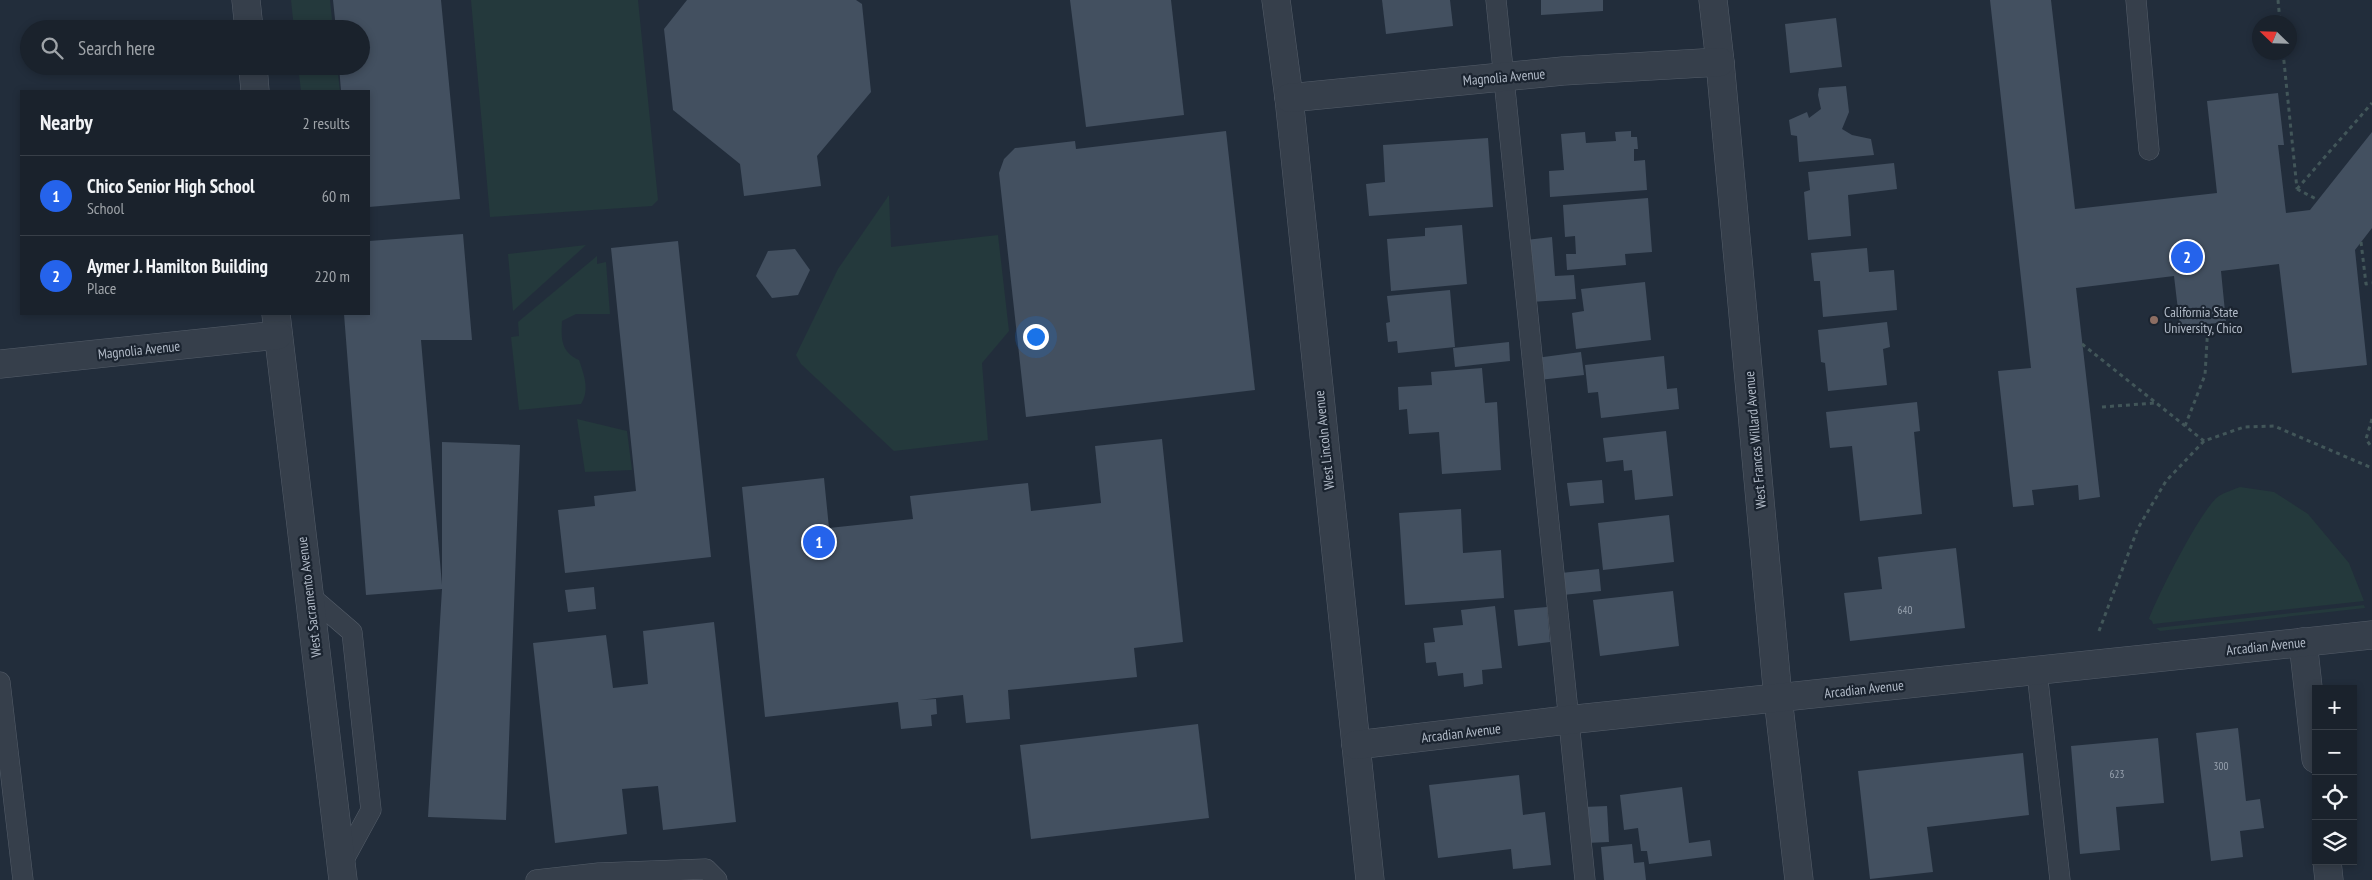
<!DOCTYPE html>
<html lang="en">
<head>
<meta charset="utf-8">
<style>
	body { margin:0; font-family:"PT Sans Narrow",sans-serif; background:#272f38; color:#f1f3f6 }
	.controls { position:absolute; right:15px; bottom:15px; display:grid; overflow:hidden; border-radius:0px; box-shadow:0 2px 8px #0003 }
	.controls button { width:45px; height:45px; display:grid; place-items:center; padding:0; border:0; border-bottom:1px solid #383f48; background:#1a222c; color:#f1f3f6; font:25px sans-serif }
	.compass { position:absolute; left:2252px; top:15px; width:45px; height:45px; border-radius:50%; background:#1a222c; box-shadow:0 2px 8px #0003; rotate:293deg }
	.you { position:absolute; left:1035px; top:336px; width:18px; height:18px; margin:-12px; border:4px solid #fff; border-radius:50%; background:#1a73e8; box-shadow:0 0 0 8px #1a73e833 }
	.badge { display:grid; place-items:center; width:32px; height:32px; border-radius:50%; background:#2563eb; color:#fff; font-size:16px; font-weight:700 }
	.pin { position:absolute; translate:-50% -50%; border:2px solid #fff; box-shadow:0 1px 5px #0006 }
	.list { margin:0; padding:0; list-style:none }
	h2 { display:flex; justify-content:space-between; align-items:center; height:65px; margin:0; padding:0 20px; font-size:21px }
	h2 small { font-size:16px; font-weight:400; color:#9fa4a9 }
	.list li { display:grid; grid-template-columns:32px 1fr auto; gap:15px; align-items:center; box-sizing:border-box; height:80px; padding:0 20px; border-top:1px solid #383f48 }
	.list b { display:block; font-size:19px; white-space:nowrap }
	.list p { margin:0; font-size:16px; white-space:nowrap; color:#9fa4a9 }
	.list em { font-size:16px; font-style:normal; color:#9fa4a9 }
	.icon { flex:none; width:28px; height:28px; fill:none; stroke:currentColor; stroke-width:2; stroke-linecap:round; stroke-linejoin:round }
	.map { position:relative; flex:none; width:2372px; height:880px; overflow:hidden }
	.search { position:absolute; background:#1a222c; box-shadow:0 2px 8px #0003; left:20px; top:20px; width:350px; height:55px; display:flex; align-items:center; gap:12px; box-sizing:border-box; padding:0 18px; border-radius:28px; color:#9fa4a9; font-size:19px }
	.panel { position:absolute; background:#1a222c; box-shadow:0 2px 8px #0003; left:20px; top:90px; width:350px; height:225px; border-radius:0px }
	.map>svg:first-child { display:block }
	.green { fill:#24393c }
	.building { fill:#435060 }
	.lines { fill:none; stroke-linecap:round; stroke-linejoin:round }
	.service-casing { stroke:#545d69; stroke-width:21 }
	.minor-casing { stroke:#545d69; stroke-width:29 }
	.path { stroke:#425659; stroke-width:3; stroke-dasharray:4 4; stroke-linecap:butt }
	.service { stroke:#363f4b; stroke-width:20 }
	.minor { stroke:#363f4b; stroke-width:28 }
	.education-dot { fill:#8d6e63; stroke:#1b2430; stroke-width:2 }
	.labels { text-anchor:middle; stroke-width:4.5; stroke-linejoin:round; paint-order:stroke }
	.number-label { font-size:11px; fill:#96a0ad }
	.street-label { font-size:14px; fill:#b1bac7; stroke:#1b2430 }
	.poi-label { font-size:14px; fill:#b1bac7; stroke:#1b2430; text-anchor:start }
</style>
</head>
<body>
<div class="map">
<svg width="2372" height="880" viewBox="0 0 2372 880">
	<rect width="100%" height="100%" fill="#222d3b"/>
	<g class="green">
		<path d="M 291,0 L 330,0 L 333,29 L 294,29 Z"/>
		<path d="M 471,0 L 638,0 L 658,200 L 652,206 L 490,217 Z"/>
		<path d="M 298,66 L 337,66 L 340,91 L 301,91 Z"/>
		<path d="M 889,195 L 891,247 L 998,235 L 1009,331 L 982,363 L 988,440 L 894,451 L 801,364 L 796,355 L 838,269 Z"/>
		<path d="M 586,245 L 513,311 L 508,254 Z"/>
		<path d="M 597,256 L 597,264 L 606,262 L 610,314 L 576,314 L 562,321 C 561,339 561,352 579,360 C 584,375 590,390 581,404 L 519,410 L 511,337 L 519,336 L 518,322 Z"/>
		<path d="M 577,419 L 627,431 L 632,470 L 585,472 Z"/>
		<path d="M 2240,487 L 2274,492 L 2308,514 L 2349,563 L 2364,601 L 2153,624 L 2152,621 L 2149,619 C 2157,597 2202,507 2219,496 C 2225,492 2233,490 2240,487 Z"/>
		<path d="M 2364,605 L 2365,608 L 2160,631 L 2156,628 Z"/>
	</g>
	<g class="building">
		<path d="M 333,0 L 441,0 L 460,199 L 369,207 L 369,91 L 341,91 L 339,66 L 361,66 L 361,29 L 336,29 Z"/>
		<path d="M 687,0 L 856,0 L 862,4 L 871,92 L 817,156 L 821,186 L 744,196 L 740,164 L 673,110 L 664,29 Z"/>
		<path d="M 1070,0 L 1171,0 L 1184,115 L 1086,127 Z"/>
		<path d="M 1382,0 L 1450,0 L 1453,26 L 1386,34 Z"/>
		<path d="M 1541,0 L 1603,0 L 1603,11 L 1541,15 Z"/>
		<path d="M 1990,0 L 2051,0 L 2075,209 L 2217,193 L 2207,101 L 2278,93 L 2284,145 L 2278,145 L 2286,213 L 2310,210 L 2372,132 L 2372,228 L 2355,250 L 2367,365 L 2292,373 L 2279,264 L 2221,271 L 2226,322 L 2180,327 L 2174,276 L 2076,288 L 2100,497 L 2079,500 L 2078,485 L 2032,490 L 2034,505 L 2013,507 L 1998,371 L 2031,368 Z"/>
		<path d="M 1836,18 L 1842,67 L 1790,73 L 1785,24 Z"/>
		<path d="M 1846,86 L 1849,112 L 1842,129 L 1852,135 L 1871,139 L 1874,155 L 1799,162 L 1797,136 L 1791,135 L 1789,120 L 1807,112 L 1809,118 L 1821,109 L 1818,95 L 1819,88 Z"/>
		<path d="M 1226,131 L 1255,390 L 1026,417 L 999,173 L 1004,159 L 1015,148 L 1075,141 L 1076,149 Z"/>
		<path d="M 1631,131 L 1631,137 L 1637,137 L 1638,149 L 1634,149 L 1634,161 L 1645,160 L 1647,190 L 1550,197 L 1549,171 L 1564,170 L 1561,134 L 1585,132 L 1586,143 L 1616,141 L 1615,132 Z"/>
		<path d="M 1488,138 L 1493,207 L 1369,216 L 1366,184 L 1385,182 L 1383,145 Z"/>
		<path d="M 1894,163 L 1897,189 L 1848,195 L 1851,236 L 1808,240 L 1804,192 L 1810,190 L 1808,172 Z"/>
		<path d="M 1648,198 L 1652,252 L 1625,254 L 1626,265 L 1567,270 L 1566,254 L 1576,254 L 1575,236 L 1565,237 L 1563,205 Z"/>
		<path d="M 1462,225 L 1467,284 L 1391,291 L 1387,239 L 1425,236 L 1425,228 Z"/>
		<path d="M 463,234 L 472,340 L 421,340 L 442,585 L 442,442 L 520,445 L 506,820 L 428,817 L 442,589 L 366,595 L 344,314 L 369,314 L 369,241 Z"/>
		<path d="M 1552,237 L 1555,276 L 1574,275 L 1576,299 L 1531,302 L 1526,240 Z"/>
		<path d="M 678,241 L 711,557 L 565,573 L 558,510 L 595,506 L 594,496 L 636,491 L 611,248 Z"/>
		<path d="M 1867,248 L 1869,272 L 1894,270 L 1897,310 L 1823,317 L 1820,281 L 1814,281 L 1811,253 Z"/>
		<path d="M 795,249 L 810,270 L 798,295 L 772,298 L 756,276 L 768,251 Z"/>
		<path d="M 1645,282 L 1651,340 L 1576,349 L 1572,313 L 1584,311 L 1581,289 Z"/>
		<path d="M 1450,290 L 1455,347 L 1398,353 L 1397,341 L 1388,342 L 1386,323 L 1390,322 L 1387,296 Z"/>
		<path d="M 1887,322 L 1890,347 L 1883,349 L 1887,385 L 1828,391 L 1825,363 L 1821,362 L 1818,330 Z"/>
		<path d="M 1509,342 L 1510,361 L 1455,367 L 1453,348 Z"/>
		<path d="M 1581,352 L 1584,375 L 1539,380 L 1536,358 Z"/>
		<path d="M 1664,356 L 1667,389 L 1677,388 L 1679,409 L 1601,418 L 1598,392 L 1588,393 L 1585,365 Z"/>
		<path d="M 1482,368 L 1485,403 L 1497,402 L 1501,470 L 1442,474 L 1439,432 L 1409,434 L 1407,409 L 1399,410 L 1398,387 L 1432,385 L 1431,372 Z"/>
		<path d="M 1917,402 L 1920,431 L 1914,432 L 1922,514 L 1860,521 L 1852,446 L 1830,448 L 1826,412 Z"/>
		<path d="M 1666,431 L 1673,496 L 1635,500 L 1632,470 L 1624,471 L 1623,460 L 1606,462 L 1603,438 Z"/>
		<path d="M 1162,439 L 1183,642 L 1134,648 L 1137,677 L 1008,690 L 1010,719 L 966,723 L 963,695 L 918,700 L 936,699 L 937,714 L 931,715 L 932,726 L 901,729 L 898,702 L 765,717 L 742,487 L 824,478 L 829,528 L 913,519 L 910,496 L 1028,483 L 1031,511 L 1101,503 L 1095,446 Z"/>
		<path d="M 1602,480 L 1604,503 L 1570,506 L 1567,483 Z"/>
		<path d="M 1461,509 L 1463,553 L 1501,550 L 1504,598 L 1405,605 L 1399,513 Z"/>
		<path d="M 1669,515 L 1674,562 L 1603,570 L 1598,523 Z"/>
		<path d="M 1956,548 L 1965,628 L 1850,641 L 1844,593 L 1882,589 L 1878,557 Z"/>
		<path d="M 1599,569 L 1601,591 L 1563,595 L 1561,573 Z"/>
		<path d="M 594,587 L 596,609 L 568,612 L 565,590 Z"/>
		<path d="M 1673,591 L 1679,646 L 1600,656 L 1593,600 Z"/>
		<path d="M 1495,606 L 1502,668 L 1482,670 L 1483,684 L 1464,687 L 1463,673 L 1438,676 L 1436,662 L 1426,663 L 1424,643 L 1435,642 L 1433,628 L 1463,625 L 1461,610 Z"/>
		<path d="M 1547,607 L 1550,642 L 1518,646 L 1514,610 Z"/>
		<path d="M 714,622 L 736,822 L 663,830 L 658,786 L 622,789 L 627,834 L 555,843 L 533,643 L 606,635 L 613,688 L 648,684 L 643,631 Z"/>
		<path d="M 1198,724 L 1209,818 L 1031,839 L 1020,745 Z"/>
		<path d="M 2238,728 L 2246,801 L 2260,799 L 2264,828 L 2240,831 L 2243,857 L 2211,861 L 2196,733 Z"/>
		<path d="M 2158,738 L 2164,803 L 2116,807 L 2120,850 L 2080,854 L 2071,746 Z"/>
		<path d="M 2023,753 L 2029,815 L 1927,827 L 1933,872 L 1870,879 L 1858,771 Z"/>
		<path d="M 1519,775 L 1523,815 L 1545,812 L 1551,865 L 1513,869 L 1511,849 L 1438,858 L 1429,785 Z"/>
		<path d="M 1682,787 L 1689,843 L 1710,840 L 1712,856 L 1649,864 L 1647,851 L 1641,851 L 1638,828 L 1624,830 L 1620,795 Z"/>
		<path d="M 1607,806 L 1609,842 L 1586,843 L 1584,807 Z"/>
		<path d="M 1632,844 L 1634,863 L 1644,862 L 1646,880 L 1604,880 L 1601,847 Z"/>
	</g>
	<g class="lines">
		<g class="service-casing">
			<g id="service">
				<path d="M 1496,0 L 1585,880"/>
				<path d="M 2136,0 L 2149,150"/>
				<path d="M 309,595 L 352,632 L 371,810 L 341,865"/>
				<path d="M 2037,672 L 2060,880"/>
				<path d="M 0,682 L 23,880"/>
				<path d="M 536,880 L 599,873 L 706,869 L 717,880"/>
			</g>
		</g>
		<g class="minor-casing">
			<g id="minor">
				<path d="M 246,0 L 249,29"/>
				<path d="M 1276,0 L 1289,98 L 1370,880"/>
				<path d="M 1713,0 L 1720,62 L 1778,698 L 1799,880"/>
				<path d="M 253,66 L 255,91"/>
				<path d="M 1289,98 L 1563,71 L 1720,62"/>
				<path d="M 276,314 L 343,880"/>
				<path d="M 0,364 L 278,335"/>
				<path d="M 2303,642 L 2316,759"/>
				<path d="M 1356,745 L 1567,720 L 2372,635"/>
				<path d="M 2327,861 L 2329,880"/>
			</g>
		</g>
		<g class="path">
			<path d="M 2278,0 L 2280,22"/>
			<path d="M 2283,52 L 2297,189"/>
			<path d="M 2297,189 L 2372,103"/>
			<path d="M 2297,189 L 2318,200"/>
			<path d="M 2361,242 L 2366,284 L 2372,283"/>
			<path d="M 2082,344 L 2204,441"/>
			<path d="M 2102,407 L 2155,403"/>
			<path d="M 2372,419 L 2366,439 L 2372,448"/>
			<path d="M 2185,426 L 2205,375 L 2208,324"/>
			<path d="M 2099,631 L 2138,528 L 2166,481 L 2204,441 L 2244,427 L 2274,426 L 2372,468"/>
		</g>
		<use href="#service" class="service"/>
		<use href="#minor" class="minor"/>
	</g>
	<circle class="education-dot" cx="2154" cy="320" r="5"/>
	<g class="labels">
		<g class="number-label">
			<text x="1905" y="614">640</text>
			<text x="2221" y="770">300</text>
			<text x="2117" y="778">623</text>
		</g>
		<g class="street-label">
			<text transform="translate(1504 77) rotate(-5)" y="5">Magnolia Avenue</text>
			<text transform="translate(139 350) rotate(-6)" y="5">Magnolia Avenue</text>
			<text transform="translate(1324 440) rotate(-96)" y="5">West Lincoln Avenue</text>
			<text transform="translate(1755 440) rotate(-95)" y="5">West Frances Willard Avenue</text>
			<text transform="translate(309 597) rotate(-97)" y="5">West Sacramento Avenue</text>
			<text transform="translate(2266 646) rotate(-6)" y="5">Arcadian Avenue</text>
			<text transform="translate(1864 689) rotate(-6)" y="5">Arcadian Avenue</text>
			<text transform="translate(1461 733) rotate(-7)" y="5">Arcadian Avenue</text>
		</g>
		<g class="poi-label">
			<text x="2164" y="317">California State<tspan x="2164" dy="16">University, Chico</tspan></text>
		</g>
	</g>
</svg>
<div class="controls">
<button>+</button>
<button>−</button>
<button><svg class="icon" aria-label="locate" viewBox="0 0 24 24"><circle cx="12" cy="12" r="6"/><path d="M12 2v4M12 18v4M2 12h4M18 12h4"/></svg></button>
<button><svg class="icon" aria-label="layers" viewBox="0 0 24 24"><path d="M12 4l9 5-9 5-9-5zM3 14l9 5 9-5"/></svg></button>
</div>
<svg class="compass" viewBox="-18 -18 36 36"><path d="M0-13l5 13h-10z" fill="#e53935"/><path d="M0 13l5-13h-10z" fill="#9fa4a9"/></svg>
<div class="you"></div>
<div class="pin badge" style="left:819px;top:542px">1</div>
<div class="pin badge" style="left:2187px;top:257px">2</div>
<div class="search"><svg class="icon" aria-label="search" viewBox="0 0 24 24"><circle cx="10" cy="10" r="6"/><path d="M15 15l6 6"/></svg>Search here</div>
<section class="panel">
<h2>Nearby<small>2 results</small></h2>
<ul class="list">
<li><span class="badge">1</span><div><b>Chico Senior High School</b><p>School</p></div><em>60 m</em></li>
<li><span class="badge">2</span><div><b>Aymer J. Hamilton Building</b><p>Place</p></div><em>220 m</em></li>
</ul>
</section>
</div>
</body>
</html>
